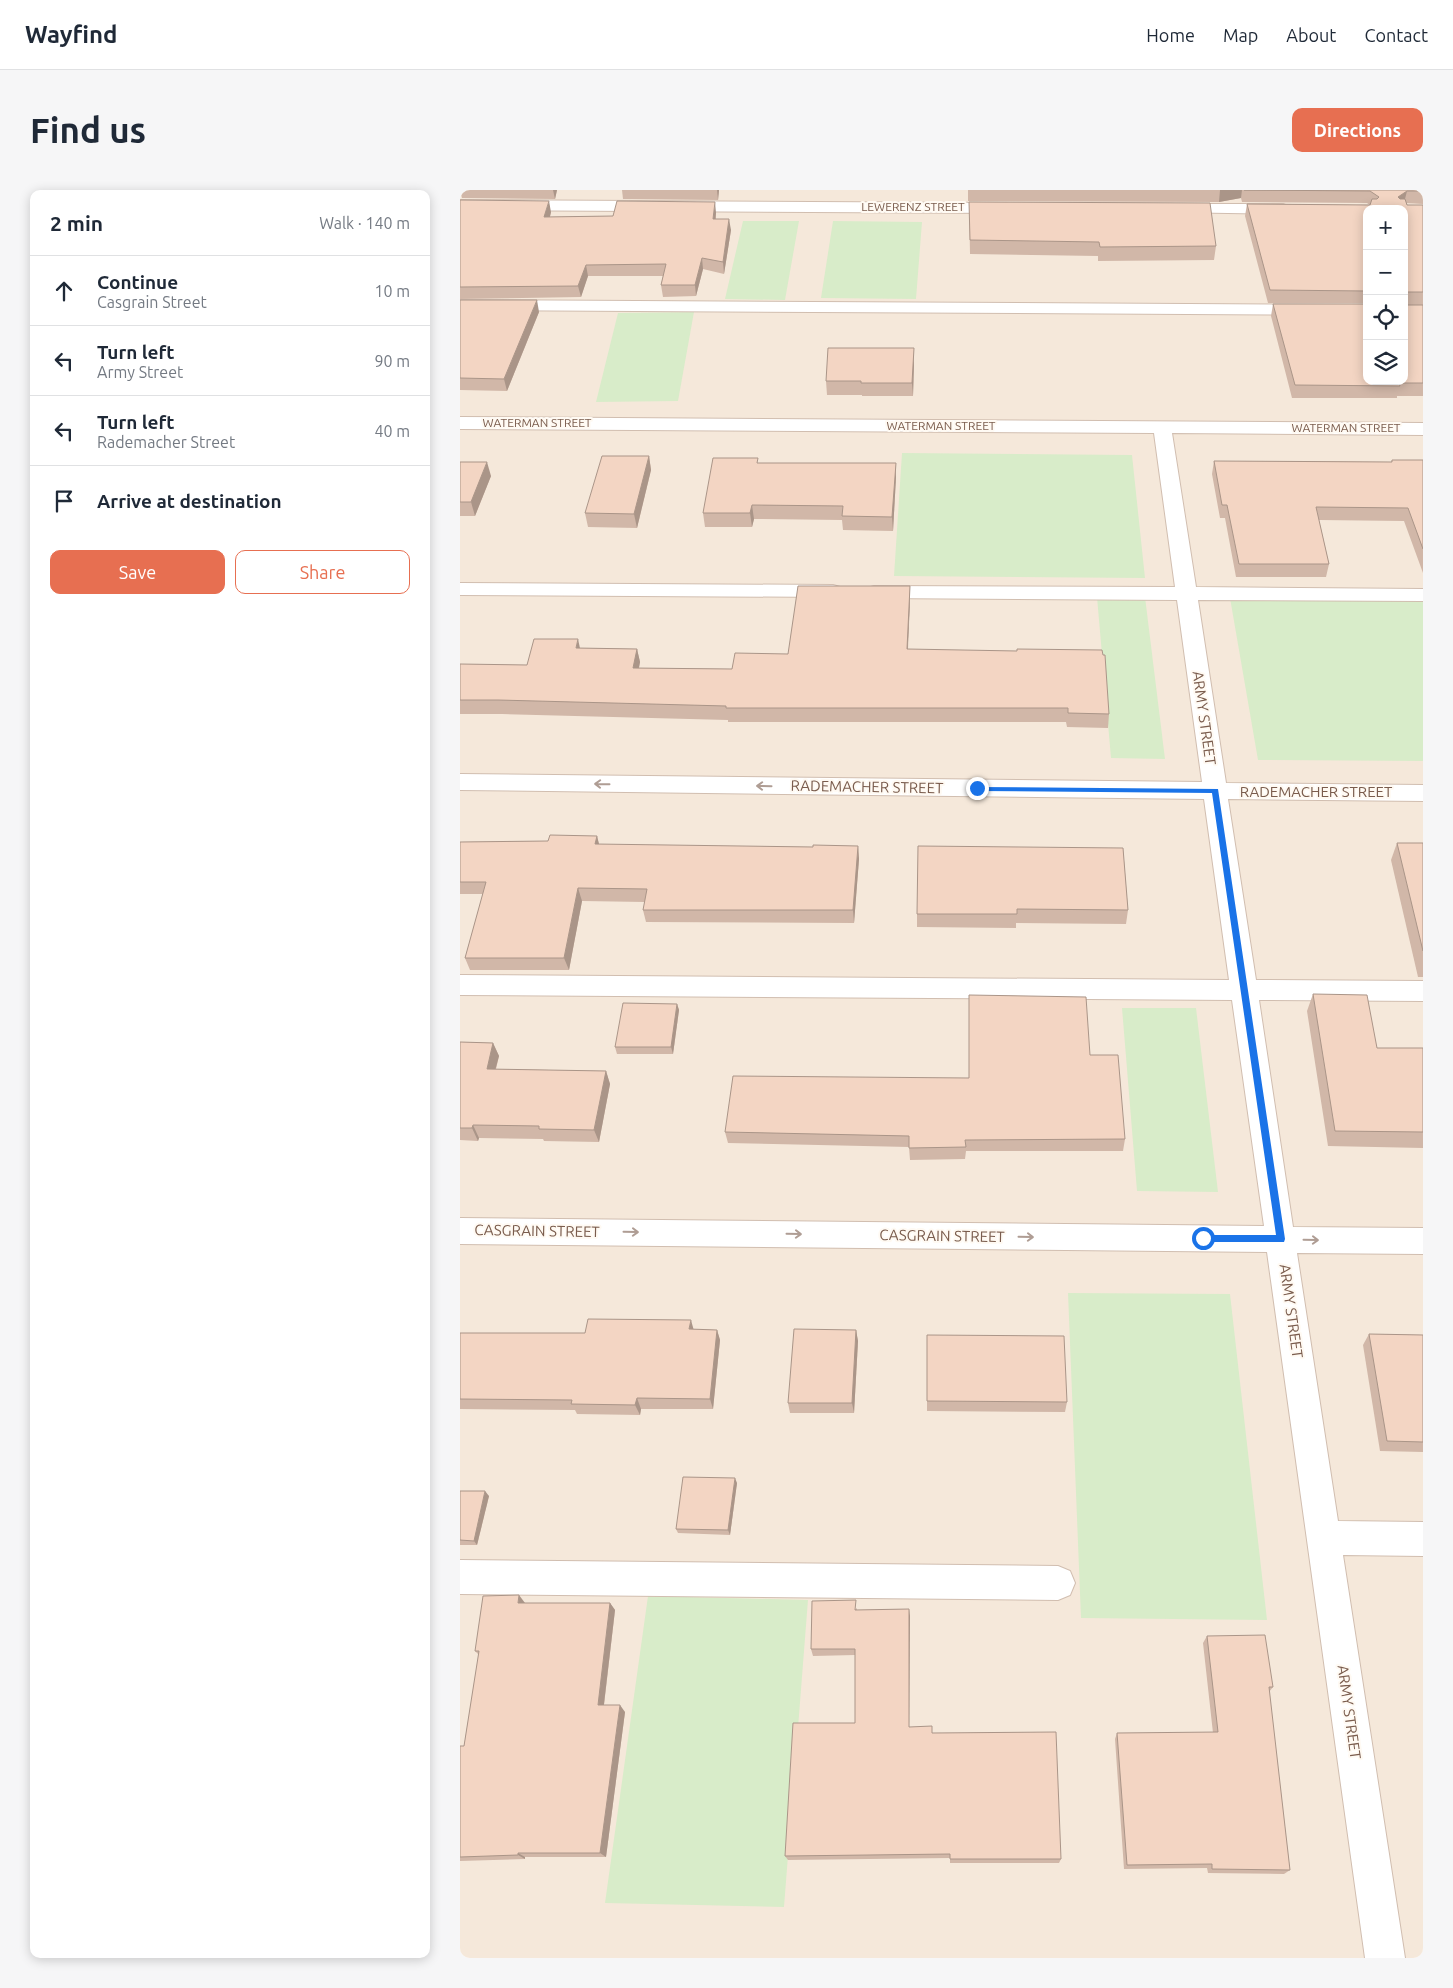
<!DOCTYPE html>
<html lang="en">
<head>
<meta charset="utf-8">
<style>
	body { margin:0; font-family:Ubuntu,sans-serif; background:#f6f6f7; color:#1f2937 }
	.controls { position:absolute; right:15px; top:15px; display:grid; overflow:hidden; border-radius:10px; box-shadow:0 2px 12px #0003 }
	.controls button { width:45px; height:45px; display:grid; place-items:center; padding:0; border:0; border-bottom:1px solid #e0e1e3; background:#fff; color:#1f2937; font:25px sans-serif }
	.stop { position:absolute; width:15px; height:15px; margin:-11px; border:4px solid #1a73e8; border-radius:50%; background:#fff }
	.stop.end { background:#1a73e8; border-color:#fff; box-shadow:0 1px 5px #0008 }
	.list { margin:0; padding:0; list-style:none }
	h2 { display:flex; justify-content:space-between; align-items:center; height:65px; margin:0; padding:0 20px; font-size:21px }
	h2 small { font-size:16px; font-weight:400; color:#747a83 }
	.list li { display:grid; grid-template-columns:32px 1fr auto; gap:15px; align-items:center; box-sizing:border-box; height:70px; padding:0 20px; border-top:1px solid #e0e1e3 }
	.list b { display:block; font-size:19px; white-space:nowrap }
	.list p { margin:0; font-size:16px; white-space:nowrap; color:#747a83 }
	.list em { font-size:16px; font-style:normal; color:#747a83 }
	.actions { display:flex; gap:10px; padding:15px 20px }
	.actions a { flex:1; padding:11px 0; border:1px solid #e76f51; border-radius:10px; text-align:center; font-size:18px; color:#e76f51 }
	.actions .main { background:#e76f51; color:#fff }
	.icon { flex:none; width:28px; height:28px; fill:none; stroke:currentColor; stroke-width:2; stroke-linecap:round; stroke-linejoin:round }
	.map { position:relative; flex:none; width:963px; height:1768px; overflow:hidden; border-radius:10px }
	header { display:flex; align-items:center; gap:30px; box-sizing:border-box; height:70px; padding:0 25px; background:#fff; border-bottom:1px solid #e0e1e3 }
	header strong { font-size:24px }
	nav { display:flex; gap:28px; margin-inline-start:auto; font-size:18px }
	.intro { display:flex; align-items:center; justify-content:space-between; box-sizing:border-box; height:120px; padding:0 30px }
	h1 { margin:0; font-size:35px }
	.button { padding:12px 22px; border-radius:10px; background:#e76f51; color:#fff; font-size:18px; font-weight:700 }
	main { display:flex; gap:30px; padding:0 30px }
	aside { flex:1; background:#fff; border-radius:10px; box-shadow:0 2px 12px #0003 }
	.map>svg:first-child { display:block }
	.residential { fill:#f5e8da; fill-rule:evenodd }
	.green { fill:#d8ecc9 }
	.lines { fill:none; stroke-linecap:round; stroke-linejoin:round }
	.minor-casing { stroke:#d1beb0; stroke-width:2 }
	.minor { fill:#fff; fill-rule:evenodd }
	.wall { fill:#d1b7a8 }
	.shaded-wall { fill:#aa9588 }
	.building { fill:#f3d5c3; stroke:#aa9588 }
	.oneway { stroke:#af9d94 }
	.route { fill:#1a73e8 }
	.labels { text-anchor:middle; stroke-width:4; stroke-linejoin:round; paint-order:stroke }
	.far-street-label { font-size:12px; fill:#7a5c4d; stroke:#fffaf3 }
	.street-label { font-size:15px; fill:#7a5c4d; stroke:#fffaf3 }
</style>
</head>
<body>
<header>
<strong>Wayfind</strong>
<nav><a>Home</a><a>Map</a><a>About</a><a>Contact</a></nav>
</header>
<div class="intro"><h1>Find us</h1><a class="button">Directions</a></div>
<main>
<aside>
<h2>2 min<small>Walk · 140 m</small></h2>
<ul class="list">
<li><svg class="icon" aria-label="ahead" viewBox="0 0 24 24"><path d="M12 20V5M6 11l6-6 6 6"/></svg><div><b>Continue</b><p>Casgrain Street</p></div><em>10 m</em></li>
<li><svg class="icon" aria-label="left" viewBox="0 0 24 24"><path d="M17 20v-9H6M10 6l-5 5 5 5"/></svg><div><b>Turn left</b><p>Army Street</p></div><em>90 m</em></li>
<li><svg class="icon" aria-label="left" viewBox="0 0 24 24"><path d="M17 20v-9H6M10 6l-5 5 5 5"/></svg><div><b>Turn left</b><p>Rademacher Street</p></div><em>40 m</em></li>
<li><svg class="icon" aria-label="arrive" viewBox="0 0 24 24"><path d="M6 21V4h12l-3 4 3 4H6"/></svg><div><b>Arrive at destination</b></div></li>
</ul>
<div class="actions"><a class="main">Save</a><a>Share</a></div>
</aside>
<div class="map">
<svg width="963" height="1768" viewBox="0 0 963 1768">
	<rect width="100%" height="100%" fill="#fdf6ec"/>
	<path class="residential" d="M 0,0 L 963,0 L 963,1768 L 0,1768 ZM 907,19 L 944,19 L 944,191 L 907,191 Z"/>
	<g class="green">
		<path d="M 283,31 L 339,31 L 325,110 L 265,109 Z"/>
		<path d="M 373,31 L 462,32 L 456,109 L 361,108 Z"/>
		<path d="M 234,122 L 218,211 L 136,212 L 158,123 Z"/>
		<path d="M 442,263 L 672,265 L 685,388 L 434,386 Z"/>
		<path d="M 637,407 L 685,407 L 705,569 L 651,568 Z"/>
		<path d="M 770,408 L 963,410 L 963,571 L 798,570 Z"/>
		<path d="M 662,818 L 736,818 L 758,1002 L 677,1001 Z"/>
		<path d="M 608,1103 L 770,1104 L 807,1430 L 621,1428 Z"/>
		<path d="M 188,1406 L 348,1410 L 324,1717 L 145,1713 Z"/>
	</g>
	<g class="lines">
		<g class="minor-casing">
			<g id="minor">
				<path d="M 0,10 L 546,13 L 551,15 L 554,18 L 551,21 L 546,23 L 0,20 Z"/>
				<path d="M 714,14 L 823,14 L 828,16 L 831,19 L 828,22 L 823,24 L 709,22 L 706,19 L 709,16 Z"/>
				<path d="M 0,110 L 907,115 L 907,125 L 0,120 Z"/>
				<path d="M 0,227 L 963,233 L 963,245 L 712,243 L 736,397 L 963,399 L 963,411 L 738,410 L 766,593 L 963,595 L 963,611 L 768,609 L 796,790 L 963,791 L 963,811 L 799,810 L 833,1037 L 963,1038 L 963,1064 L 837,1063 L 878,1331 L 963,1332 L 963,1366 L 883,1365 L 945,1768 L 905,1768 L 807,1062 L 0,1054 L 0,1028 L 804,1036 L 772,810 L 0,805 L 0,785 L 769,790 L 744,609 L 0,600 L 0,584 L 742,592 L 717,410 L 414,408 L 407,406 L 404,402 L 407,398 L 414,396 L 715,397 L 694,243 L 0,239 Z"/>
				<path d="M 0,393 L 373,395 L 380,397 L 383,401 L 380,405 L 373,407 L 0,405 Z"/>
				<path d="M 0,1370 L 598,1376 L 610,1381 L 615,1393 L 610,1405 L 598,1410 L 0,1404 Z"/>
			</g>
		</g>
		<use href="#minor" class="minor"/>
	</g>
	<g class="wall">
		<path d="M 0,0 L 97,0 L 95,9 L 2,8 Z"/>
		<path d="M 162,0 L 259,0 L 258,10 L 163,9 Z"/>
		<path d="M 508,0 L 963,0 L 963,14 L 946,13 L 947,15 L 963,15 L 963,206 L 937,206 L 937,208 L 832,208 L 811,126 L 813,114 L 944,191 L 907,19 L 907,113 L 808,113 L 785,26 L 787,14 L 910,15 L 907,13 L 782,12 L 781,8 L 759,12 L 508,11 Z"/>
		<path d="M 0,10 L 91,22 L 90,27 L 153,26 L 256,23 L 256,29 L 271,40 L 264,84 L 243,79 L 236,106 L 203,107 L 201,95 L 203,86 L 128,86 L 121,107 L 0,109 Z"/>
		<path d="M 509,12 L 756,56 L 754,70 L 638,71 L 638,66 L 510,64 Z"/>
		<path d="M 0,110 L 79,122 L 47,201 L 0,200 Z"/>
		<path d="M 454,172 L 453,206 L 402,206 L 402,205 L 367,205 L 366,191 Z"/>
		<path d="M 189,266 L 191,280 L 177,338 L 128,337 L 125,323 Z"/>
		<path d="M 932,270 L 963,270 L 963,383 L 944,331 L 859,330 L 869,374 L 866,387 L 776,387 L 765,328 L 760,328 L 752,284 L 754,271 L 931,272 Z"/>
		<path d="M 0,272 L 31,286 L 15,326 L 0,326 Z"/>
		<path d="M 298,273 L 436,273 L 436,287 L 433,341 L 383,340 L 382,330 L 294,329 L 292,337 L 245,337 L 243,323 Z"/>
		<path d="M 450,396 L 450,410 L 448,459 L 649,524 L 648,538 L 607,537 L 606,532 L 268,532 L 268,530 L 42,524 L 0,524 L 0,474 L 67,475 L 120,458 L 177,459 L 180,472 L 179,478 L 272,479 L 328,464 Z"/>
		<path d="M 137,646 L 139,655 L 353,657 L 398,656 L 399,669 L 394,733 L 186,732 L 183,720 L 185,712 L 122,711 L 109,780 L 10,780 L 5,768 L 23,704 L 0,704 L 0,652 L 88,651 Z"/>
		<path d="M 937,653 L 963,653 L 963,787 L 958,787 L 931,670 Z"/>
		<path d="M 663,658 L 668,720 L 666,734 L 556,733 L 556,738 L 457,737 L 457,724 Z"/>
		<path d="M 853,804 L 917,858 L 963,858 L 963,958 L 868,956 L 847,821 Z"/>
		<path d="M 217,814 L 219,820 L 213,864 L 157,864 L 155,857 Z"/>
		<path d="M 0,852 L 33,853 L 39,866 L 36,879 L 146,881 L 150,894 L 139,952 L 84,951 L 83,949 L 19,948 L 18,951 L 0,950 Z"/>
		<path d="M 630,865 L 665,949 L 663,961 L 506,961 L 505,969 L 450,970 L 449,957 L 268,953 L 265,942 L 509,888 Z"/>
		<path d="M 234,1139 L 257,1140 L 260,1150 L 253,1219 L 181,1219 L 180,1225 L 117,1224 L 115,1220 L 0,1219 L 0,1143 L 125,1143 Z"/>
		<path d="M 396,1140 L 398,1151 L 394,1223 L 330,1223 L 328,1213 Z"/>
		<path d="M 909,1144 L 963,1145 L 963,1262 L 920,1261 L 903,1155 Z"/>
		<path d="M 467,1145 L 607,1212 L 605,1222 L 467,1221 Z"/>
		<path d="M 277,1293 L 270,1345 L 218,1343 L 216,1339 Z"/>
		<path d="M 0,1301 L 29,1306 L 17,1355 L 0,1355 Z"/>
		<path d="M 65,1413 L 150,1413 L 155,1420 L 144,1515 L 165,1522 L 146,1667 L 65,1667 L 65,1669 L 0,1671 L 0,1556 L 4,1556 L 19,1465 L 15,1461 Z"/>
		<path d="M 397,1418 L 397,1420 L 449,1419 L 449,1537 L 472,1543 L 601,1669 L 599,1673 L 490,1673 L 490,1668 L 328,1670 L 325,1666 L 395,1533 L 395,1465 L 353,1466 L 351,1459 Z"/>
		<path d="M 747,1446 L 813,1497 L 809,1502 L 830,1680 L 824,1684 L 748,1683 L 747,1678 L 664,1679 L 655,1549 L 657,1543 L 753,1543 L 743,1453 Z"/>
	</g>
	<g class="shaded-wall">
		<path d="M 93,0 L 97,0 L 95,9 Z"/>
		<path d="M 257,0 L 259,0 L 258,10 Z"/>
		<path d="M 760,0 L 782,0 L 781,8 L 759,12 Z"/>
		<path d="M 947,1 L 944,13 L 938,7 Z"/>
		<path d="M 89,11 L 91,22 L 87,38 L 84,27 Z"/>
		<path d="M 255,12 L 256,23 L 254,40 L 253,29 Z"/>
		<path d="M 269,29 L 271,40 L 264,84 L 263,72 Z"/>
		<path d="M 242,68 L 243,79 L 236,106 L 235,95 Z"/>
		<path d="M 126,75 L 128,86 L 121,107 L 118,96 Z"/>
		<path d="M 77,110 L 79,122 L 47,201 L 44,189 Z"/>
		<path d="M 454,158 L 454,172 L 453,206 L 452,193 Z"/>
		<path d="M 189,266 L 191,280 L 177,338 L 174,324 Z"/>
		<path d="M 27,272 L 31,286 L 15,326 L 11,312 Z"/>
		<path d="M 436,273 L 436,287 L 433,341 L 432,327 Z"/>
		<path d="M 292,315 L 294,329 L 292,337 L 290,323 Z"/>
		<path d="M 450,396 L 450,410 L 447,473 L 447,459 Z"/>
		<path d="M 118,449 L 121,463 L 116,458 Z"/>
		<path d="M 177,459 L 180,472 L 176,491 L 173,478 Z"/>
		<path d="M 137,646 L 140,658 L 135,654 Z"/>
		<path d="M 398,656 L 399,669 L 394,733 L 393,720 Z"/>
		<path d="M 118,698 L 122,711 L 109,780 L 104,768 Z"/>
		<path d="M 217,814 L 219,820 L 213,864 L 211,857 Z"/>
		<path d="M 33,853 L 39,866 L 32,892 L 27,879 Z"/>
		<path d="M 146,881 L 150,894 L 139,952 L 134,940 Z"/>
		<path d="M 13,935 L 19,948 L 18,951 L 12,938 Z"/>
		<path d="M 231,1130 L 234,1141 L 229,1139 Z"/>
		<path d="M 257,1140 L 260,1150 L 253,1219 L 250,1209 Z"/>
		<path d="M 396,1140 L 398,1151 L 394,1223 L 392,1213 Z"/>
		<path d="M 177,1208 L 181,1219 L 180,1225 L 175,1215 Z"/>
		<path d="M 275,1288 L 277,1293 L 270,1345 L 268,1340 Z"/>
		<path d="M 25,1301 L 29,1306 L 17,1355 L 14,1351 Z"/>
		<path d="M 59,1405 L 65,1413 L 64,1421 L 58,1413 Z"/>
		<path d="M 150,1413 L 155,1420 L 143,1522 L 138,1515 Z"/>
		<path d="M 449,1419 L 450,1426 L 449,1543 Z"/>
		<path d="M 160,1515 L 165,1522 L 146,1667 L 140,1663 Z"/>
		<path d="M 58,1663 L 65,1667 L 65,1669 L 58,1665 Z"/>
	</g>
	<g class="building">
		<path d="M 784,0 L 963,0 L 963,1 L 947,1 L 938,7 L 940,9 L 945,9 L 947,15 L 963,15 L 963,102 L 946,102 L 946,115 L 963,115 L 963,193 L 939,193 L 940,196 L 835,195 L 813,114 L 907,114 L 907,191 L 944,191 L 944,19 L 907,19 L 907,101 L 810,100 L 787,14 L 910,15 L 912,9 L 917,9 L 919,7 L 910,1 Z"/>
		<path d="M 0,10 L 89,11 L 84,27 L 153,26 L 157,11 L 255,12 L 253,29 L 269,29 L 263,72 L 242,68 L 235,95 L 201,95 L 206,74 L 126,75 L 118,96 L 0,97 Z"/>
		<path d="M 509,12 L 750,13 L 756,56 L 640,57 L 639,52 L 510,50 Z"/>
		<path d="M 0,110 L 77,110 L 44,189 L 0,188 Z"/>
		<path d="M 368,158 L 454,158 L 452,193 L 401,193 L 401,191 L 366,191 Z"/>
		<path d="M 142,266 L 189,266 L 174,324 L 125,323 Z"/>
		<path d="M 253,268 L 298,268 L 297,273 L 436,273 L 432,327 L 382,326 L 383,316 L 292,315 L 290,323 L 243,323 Z"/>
		<path d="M 932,270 L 963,270 L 963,359 L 948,318 L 856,317 L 869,374 L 779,374 L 767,315 L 762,315 L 754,271 L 932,272 Z"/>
		<path d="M 0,272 L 27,272 L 11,312 L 0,312 Z"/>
		<path d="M 338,396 L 450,396 L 447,459 L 557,461 L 557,459 L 642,460 L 643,465 L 645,465 L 649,524 L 608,523 L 608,518 L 266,518 L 266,516 L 38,510 L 0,510 L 0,474 L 67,475 L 74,449 L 118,449 L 116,458 L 177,459 L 173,478 L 272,479 L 275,463 L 328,464 Z"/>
		<path d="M 90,645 L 137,646 L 135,654 L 353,657 L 353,655 L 398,656 L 393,720 L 183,720 L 187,699 L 118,698 L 104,768 L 5,768 L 26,692 L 0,692 L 0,652 L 88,651 Z"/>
		<path d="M 937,653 L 963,653 L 963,761 Z"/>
		<path d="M 458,656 L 663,658 L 668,720 L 557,719 L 557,724 L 457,724 Z"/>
		<path d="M 853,804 L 907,805 L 917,858 L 963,858 L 963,942 L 875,941 Z"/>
		<path d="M 509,805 L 626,807 L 630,865 L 658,865 L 665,949 L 505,950 L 506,957 L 449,958 L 449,946 L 265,942 L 273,886 L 509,888 Z"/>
		<path d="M 163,813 L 217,814 L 211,857 L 155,857 Z"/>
		<path d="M 0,852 L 33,853 L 27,879 L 146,881 L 134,940 L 79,939 L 79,936 L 13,935 L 12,938 L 0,938 Z"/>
		<path d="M 128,1129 L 231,1130 L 229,1139 L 257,1140 L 250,1209 L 177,1208 L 175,1215 L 111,1214 L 112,1210 L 0,1209 L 0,1143 L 125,1143 Z"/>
		<path d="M 334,1139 L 396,1140 L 392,1213 L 328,1213 Z"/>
		<path d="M 909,1144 L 963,1145 L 963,1252 L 927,1251 Z"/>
		<path d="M 467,1145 L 604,1146 L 607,1212 L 467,1211 Z"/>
		<path d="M 223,1287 L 275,1288 L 268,1340 L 216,1339 Z"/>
		<path d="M 0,1301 L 25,1301 L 14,1351 L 0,1350 Z"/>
		<path d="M 59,1405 L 58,1413 L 150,1413 L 138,1515 L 160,1515 L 140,1663 L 58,1663 L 58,1665 L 0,1667 L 0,1556 L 4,1556 L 19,1461 L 15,1461 L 23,1406 Z"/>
		<path d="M 396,1410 L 395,1420 L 449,1419 L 449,1537 L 472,1536 L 472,1543 L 596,1542 L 601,1669 L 490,1669 L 490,1664 L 325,1666 L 333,1533 L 395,1533 L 395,1459 L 351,1459 L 352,1411 Z"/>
		<path d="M 805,1445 L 813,1497 L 809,1497 L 830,1680 L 752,1679 L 752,1674 L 667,1675 L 657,1543 L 758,1542 L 747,1446 Z"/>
	</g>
	<defs><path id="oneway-shaft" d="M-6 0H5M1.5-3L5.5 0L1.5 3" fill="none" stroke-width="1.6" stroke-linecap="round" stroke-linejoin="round" transform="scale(1.25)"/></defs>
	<g class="oneway">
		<use href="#oneway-shaft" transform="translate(142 594) rotate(-179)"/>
		<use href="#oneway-shaft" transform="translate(304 596) rotate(-179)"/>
		<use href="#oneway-shaft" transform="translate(171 1042) rotate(1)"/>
		<use href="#oneway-shaft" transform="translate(334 1044) rotate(1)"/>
		<use href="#oneway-shaft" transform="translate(566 1047) rotate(1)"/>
		<use href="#oneway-shaft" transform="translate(851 1050) rotate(1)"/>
	</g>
	<path class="route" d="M 514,597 L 758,599 L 825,1049 L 824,1052 L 743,1052 L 738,1048 L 743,1045 L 816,1045 L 752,603 L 517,601 L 513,598 Z"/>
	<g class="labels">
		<g class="far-street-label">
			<text x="453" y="21">LEWERENZ STREET</text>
			<text x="77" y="237">WATERMAN STREET</text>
			<text x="481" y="240">WATERMAN STREET</text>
			<text x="886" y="242">WATERMAN STREET</text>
		</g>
		<g class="street-label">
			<text transform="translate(744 528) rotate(82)" y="5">ARMY STREET</text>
			<text transform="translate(407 597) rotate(1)" y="5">RADEMACHER STREET</text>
			<text x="856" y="607">RADEMACHER STREET</text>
			<text transform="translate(77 1041) rotate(1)" y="5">CASGRAIN STREET</text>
			<text transform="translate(482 1046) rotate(1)" y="5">CASGRAIN STREET</text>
			<text transform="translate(831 1121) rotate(82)" y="5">ARMY STREET</text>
			<text transform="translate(889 1522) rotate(82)" y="5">ARMY STREET</text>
		</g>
	</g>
</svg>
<div class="controls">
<button>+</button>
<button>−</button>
<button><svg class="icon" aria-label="locate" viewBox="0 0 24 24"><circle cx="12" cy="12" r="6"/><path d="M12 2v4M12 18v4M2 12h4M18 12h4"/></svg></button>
<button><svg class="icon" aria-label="layers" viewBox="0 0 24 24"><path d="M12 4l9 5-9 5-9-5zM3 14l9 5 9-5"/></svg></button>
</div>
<div class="stop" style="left:743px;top:1048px"></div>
<div class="stop end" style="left:517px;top:598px"></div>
</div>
</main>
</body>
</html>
